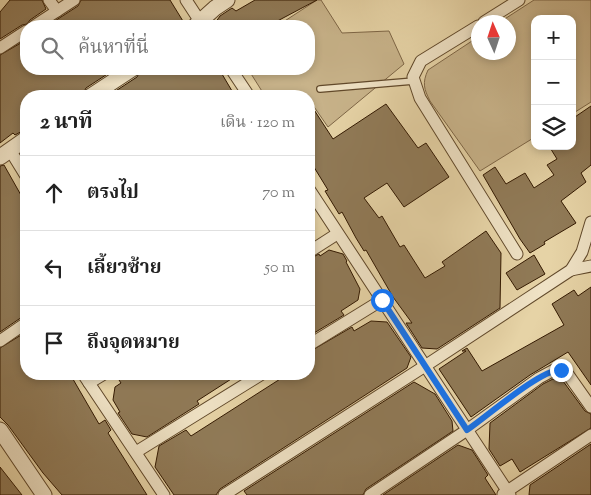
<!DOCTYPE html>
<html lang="th">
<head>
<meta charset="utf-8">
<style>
	body { margin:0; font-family:"Sorts Mill Goudy","Noto Serif Thai",serif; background:#f6f6f6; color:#222 }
	.controls { position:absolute; right:15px; top:15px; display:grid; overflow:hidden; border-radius:10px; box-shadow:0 2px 8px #0003 }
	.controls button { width:45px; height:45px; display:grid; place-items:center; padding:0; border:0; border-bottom:1px solid #e0e0e0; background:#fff; color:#222; font:25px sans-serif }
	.compass { position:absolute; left:471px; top:15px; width:45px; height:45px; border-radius:50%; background:#fff; box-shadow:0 2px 8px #0003; rotate:357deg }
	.stop { position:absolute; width:15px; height:15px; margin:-11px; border:4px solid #1a73e8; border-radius:50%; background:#fff }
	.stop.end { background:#1a73e8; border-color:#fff; box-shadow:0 1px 5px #0008 }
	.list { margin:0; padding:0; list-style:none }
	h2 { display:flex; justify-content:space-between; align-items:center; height:65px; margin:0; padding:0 20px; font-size:21px }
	h2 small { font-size:16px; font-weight:400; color:#767676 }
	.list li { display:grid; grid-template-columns:32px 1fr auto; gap:15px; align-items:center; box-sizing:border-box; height:75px; padding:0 20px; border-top:1px solid #e0e0e0 }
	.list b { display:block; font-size:19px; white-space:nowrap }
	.list em { font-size:16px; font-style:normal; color:#767676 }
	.icon { flex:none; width:28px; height:28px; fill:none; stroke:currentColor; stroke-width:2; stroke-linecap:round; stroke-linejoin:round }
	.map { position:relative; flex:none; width:591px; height:495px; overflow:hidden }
	.search { position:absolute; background:#fff; box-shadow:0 2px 8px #0003; left:20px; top:20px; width:295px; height:55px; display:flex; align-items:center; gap:12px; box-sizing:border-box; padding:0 18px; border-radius:20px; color:#767676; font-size:19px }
	.panel { position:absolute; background:#fff; box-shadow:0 2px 8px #0003; left:20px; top:90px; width:295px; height:290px; border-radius:20px }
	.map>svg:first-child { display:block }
	.green { fill:#c8b38a; stroke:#7e6646 }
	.building { fill:#907a57; stroke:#331901 }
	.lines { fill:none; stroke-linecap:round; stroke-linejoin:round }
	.service-casing { stroke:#60482a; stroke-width:8 }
	.minor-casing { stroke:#60482a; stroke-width:13 }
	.tertiary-casing { stroke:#60482a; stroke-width:17 }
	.service { stroke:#efe2c5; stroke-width:5.5 }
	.minor { stroke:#efe2c5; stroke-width:11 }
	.tertiary { stroke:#efe2c5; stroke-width:15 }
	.route { stroke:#1a73e8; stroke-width:6 }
</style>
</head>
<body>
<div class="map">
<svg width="591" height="495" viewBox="0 0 591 495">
	<rect width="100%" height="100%" fill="#e6d3a6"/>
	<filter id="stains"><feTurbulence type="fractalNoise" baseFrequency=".004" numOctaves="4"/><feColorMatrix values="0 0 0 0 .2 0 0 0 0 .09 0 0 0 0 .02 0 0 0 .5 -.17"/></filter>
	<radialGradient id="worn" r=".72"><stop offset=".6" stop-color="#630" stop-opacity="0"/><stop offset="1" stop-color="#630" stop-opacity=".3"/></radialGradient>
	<g class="green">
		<path d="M 317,0 L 321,0 L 342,33 L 389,31 L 404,64 L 328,127 L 310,101 L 309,101 L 309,96 L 265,96 L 248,69 L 309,69 L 309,26 L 277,26 Z"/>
		<path d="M 534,0 L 591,0 L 591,102 L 572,114 L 572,19 L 535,19 L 535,137 L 480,171 L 430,101 C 424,89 422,83 428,70 L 478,37 L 478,52 L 508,52 L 508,22 L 500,22 Z"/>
	</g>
	<g class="building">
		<path d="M 10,0 L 42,0 L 46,9 L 30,20 L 27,24 L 22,25 L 0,39 L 0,12 Z"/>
		<path d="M 81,0 L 170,0 L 186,26 L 47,26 L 78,6 Z"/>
		<path d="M 255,0 L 317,0 L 268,26 L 213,26 L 220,16 L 232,8 L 236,11 Z"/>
		<path d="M 26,40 L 26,69 L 115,69 L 86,88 L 82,96 L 26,96 L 26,129 L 15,135 L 13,133 L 0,143 L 0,55 Z"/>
		<path d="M 141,69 L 219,69 L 235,96 L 108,96 L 137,77 Z"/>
		<path d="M 309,102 L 333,139 L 386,104 L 418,148 L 426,143 L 449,177 L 404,207 L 387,183 L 364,198 L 379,218 L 382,216 L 400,247 L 404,245 L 425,278 L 445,266 L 442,262 L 486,231 L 501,253 L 500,308 L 437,349 L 422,348 L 406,323 L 412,323 L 393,297 L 366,250 L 364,251 L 356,238 L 342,212 L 339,214 L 325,191 L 328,190 L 309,159 Z"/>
		<path d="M 591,106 L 591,165 L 581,173 L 586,182 L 561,201 L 576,223 L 544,242 L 545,244 L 530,253 L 520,239 L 483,175 L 495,167 L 506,184 L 525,173 L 534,188 L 554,175 L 547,165 L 557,159 L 549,146 L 572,146 L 572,119 Z"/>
		<path d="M 4,165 L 26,204 L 26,316 L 22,317 L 0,332 L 0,166 Z"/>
		<path d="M 329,250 L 343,254 L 347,261 L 346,262 L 360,289 L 358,300 L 341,311 L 344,315 L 309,336 L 309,259 L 319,254 L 320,256 Z"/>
		<path d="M 534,255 L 545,274 L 517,290 L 506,273 Z"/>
		<path d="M 591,287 L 591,385 L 568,352 L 530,375 L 471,417 L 439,369 L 466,351 L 462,351 L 467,348 L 482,371 L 564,325 L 552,304 L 574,290 L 578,296 Z"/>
		<path d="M 371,321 L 387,322 L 411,357 L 407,368 L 220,489 L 216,495 L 174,495 L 155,467 L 159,446 L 186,430 L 191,436 L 288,374 L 309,374 L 309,352 L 352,327 L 354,331 Z"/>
		<path d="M 26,332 L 26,374 L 70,374 L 99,424 L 105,420 L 111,430 L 108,433 L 147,495 L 62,495 L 43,473 L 8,425 L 0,417 L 0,348 Z"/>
		<path d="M 115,374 L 239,374 L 197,401 L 199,404 L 147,437 L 132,434 L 118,413 L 120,412 L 113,400 L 115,387 L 121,383 Z"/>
		<path d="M 553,379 L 563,381 L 585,411 L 591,414 L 591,428 L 520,472 L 512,459 L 500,466 L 489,449 L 490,423 L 543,384 Z"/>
		<path d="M 414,382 L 435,394 L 452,421 L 453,431 L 366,489 L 363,495 L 247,495 L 244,491 Z"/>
		<path d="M 591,444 L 591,495 L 529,495 L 530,485 Z"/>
		<path d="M 458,445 L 472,450 L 488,475 L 485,478 L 496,495 L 383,495 Z"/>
		<path d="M 0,467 L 22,495 L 0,495 Z"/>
	</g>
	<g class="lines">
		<g class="service-casing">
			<path id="service" d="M 320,89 L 414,81"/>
		</g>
		<g class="minor-casing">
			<g id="minor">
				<path d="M 49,0 L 57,11"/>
				<path d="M 186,0 L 203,26"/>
				<path d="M 484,22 L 519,0"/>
				<path d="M 34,26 L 74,0"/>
				<path d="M 478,26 L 421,61 L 413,77 L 420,98 L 517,254"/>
				<path d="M 0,48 L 26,31"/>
				<path d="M 231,69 L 249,96"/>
				<path d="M 10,150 L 26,176"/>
				<path d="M 309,189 L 510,495"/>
				<path d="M 309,252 L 337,234"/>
				<path d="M 571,270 L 591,266"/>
				<path d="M 0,341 L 26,323"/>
				<path d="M 309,345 L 382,300"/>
				<path d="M 83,374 L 164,495"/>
				<path d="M 89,383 L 104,374"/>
				<path d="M 136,452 L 262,374"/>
				<path d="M 503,494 L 591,435"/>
				<path d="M 224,495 L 425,366 L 571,270 L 582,252 L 591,222"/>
				<path d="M 370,495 L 467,430 L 539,378 L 554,370 L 561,370 L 567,373 L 591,407"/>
			</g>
		</g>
		<g class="tertiary-casing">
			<g id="tertiary">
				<path d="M 195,26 L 215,8 L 227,0"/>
				<path d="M 91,96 L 132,69"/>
				<path d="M 0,157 L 26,139"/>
				<path d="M 0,430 L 44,495"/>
			</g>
		</g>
		<use href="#service" class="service"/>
		<use href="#minor" class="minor"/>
		<use href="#tertiary" class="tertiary"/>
	</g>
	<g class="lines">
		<path class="route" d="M 382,300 L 467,430 C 485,418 542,368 561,370"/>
	</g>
	<rect width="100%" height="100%" filter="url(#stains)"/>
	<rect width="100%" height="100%" fill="url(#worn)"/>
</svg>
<div class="controls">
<button>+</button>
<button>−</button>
<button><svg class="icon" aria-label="layers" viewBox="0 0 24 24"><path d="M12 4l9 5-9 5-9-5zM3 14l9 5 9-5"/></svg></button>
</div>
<svg class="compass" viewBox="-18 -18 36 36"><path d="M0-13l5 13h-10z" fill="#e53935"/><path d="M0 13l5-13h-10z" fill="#767676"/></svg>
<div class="stop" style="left:382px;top:300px"></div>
<div class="stop end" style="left:561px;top:370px"></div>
<div class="search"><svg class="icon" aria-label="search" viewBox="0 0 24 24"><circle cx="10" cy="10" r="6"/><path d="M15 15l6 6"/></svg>ค้นหาที่นี่</div>
<section class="panel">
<h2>2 นาที<small>เดิน · 120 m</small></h2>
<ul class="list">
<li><svg class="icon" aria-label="ahead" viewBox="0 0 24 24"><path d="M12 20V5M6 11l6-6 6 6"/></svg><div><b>ตรงไป</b></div><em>70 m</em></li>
<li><svg class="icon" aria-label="left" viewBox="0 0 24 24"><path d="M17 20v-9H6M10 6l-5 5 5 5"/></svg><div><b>เลี้ยวซ้าย</b></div><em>50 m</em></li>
<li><svg class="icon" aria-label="arrive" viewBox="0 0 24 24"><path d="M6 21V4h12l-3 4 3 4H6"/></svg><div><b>ถึงจุดหมาย</b></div></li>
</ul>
</section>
</div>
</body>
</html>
